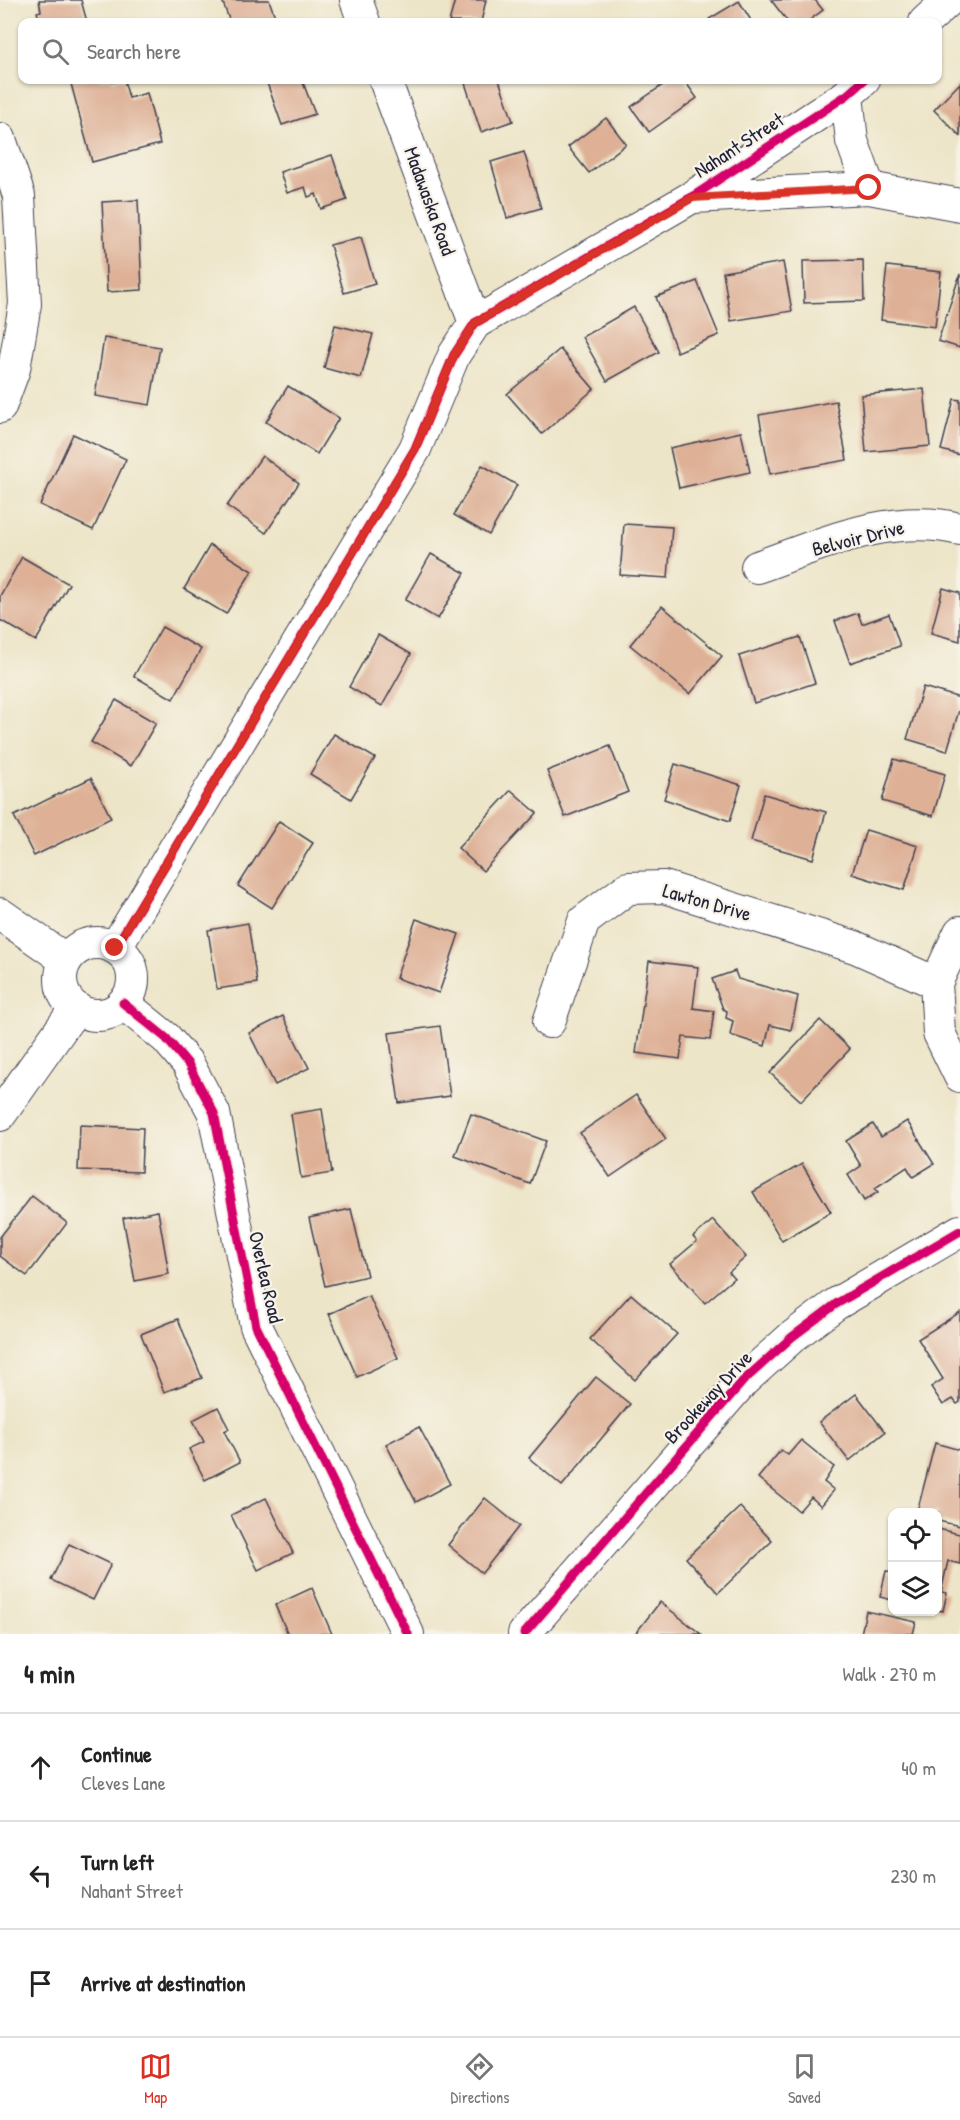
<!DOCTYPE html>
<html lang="en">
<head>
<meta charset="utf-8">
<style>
	body { margin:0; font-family:"Patrick Hand",sans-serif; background:#f2f2f2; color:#222 }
	.controls { position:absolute; right:18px; bottom:18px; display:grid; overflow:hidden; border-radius:12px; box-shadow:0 2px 4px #0004 }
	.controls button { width:54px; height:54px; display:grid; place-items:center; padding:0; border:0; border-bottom:2px solid #e0e0e0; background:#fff; color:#222; font:30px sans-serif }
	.stop { position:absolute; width:18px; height:18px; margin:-14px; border:4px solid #d93025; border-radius:50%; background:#fff }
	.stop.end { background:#d93025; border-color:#fff; box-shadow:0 2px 6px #0008 }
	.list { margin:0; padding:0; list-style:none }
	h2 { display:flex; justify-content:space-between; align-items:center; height:78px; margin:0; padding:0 24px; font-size:26px }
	h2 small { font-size:20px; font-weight:400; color:#767676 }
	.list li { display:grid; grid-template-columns:39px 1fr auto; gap:18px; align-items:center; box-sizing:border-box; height:108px; padding:0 24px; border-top:2px solid #e0e0e0 }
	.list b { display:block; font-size:22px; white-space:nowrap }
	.list p { margin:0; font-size:20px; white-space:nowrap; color:#767676 }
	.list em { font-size:20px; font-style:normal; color:#767676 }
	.icon { flex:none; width:33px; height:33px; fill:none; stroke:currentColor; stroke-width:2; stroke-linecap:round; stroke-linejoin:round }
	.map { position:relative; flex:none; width:960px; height:1634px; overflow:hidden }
	.search { position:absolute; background:#fff; box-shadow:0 2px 4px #0004; left:18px; right:18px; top:18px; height:66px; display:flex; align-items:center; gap:15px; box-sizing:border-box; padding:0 21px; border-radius:12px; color:#767676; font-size:22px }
	.sheet { height:402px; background:#fff }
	nav { display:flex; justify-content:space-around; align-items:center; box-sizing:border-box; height:84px; border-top:2px solid #e0e0e0; background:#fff; font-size:16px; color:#767676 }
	nav a { display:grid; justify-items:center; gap:3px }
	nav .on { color:#d93025 }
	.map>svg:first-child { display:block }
	.building { fill:#deb197 }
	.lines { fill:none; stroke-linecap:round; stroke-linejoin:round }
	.minor-casing { stroke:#403f50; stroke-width:34 }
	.minor { stroke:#fff; stroke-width:32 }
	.cycleway-casing { stroke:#f7f3e8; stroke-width:13 }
	.cycleway { stroke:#d6006c; stroke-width:9 }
	.route { stroke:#d93025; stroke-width:8 }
	.labels { text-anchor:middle; stroke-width:4.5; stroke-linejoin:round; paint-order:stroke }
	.street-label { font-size:20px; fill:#22223b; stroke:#f7f3e8 }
</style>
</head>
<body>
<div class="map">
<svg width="960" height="1634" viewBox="0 0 960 1634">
	<rect width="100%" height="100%" fill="#f7f3e8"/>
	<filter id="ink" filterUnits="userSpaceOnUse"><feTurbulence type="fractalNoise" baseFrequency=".0167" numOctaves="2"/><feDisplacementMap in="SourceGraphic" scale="12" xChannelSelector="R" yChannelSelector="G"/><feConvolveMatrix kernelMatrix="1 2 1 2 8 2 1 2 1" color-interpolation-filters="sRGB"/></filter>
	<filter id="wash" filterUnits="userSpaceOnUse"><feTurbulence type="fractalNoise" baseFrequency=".008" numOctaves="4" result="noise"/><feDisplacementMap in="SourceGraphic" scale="24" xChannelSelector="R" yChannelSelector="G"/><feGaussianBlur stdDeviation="1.35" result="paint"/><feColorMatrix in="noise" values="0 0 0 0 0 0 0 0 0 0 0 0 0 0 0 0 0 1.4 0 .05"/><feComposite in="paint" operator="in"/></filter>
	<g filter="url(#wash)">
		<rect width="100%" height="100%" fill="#ede5c8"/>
		<g id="blocks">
			<g class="building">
				<path d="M 39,0 L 81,0 L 87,22 L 40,22 L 37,12 L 41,11 Z"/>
				<path d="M 222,0 L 269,0 L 277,22 L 230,22 Z"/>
				<path d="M 455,0 L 486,0 L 481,22 L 449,22 Z"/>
				<path d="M 771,0 L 815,0 L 823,10 L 807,22 L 788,22 Z"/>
				<path d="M 739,1 L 752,22 L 710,22 L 709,19 Z"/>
				<path d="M 70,80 L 112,80 L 112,82 L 124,80 L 129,98 L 147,93 L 160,144 L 92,162 Z"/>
				<path d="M 266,80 L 302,80 L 315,114 L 282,125 Z"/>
				<path d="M 464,80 L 499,80 L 513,121 L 481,132 Z"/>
				<path d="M 670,80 L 684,80 L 697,98 L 649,132 L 631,107 Z"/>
				<path d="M 960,83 L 960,136 L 934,110 Z"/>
				<path d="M 606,118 L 626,144 L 589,173 L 568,147 Z"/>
				<path d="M 524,152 L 541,208 L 507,218 L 491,162 Z"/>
				<path d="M 332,155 L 347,200 L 321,209 L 316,194 L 308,197 L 305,187 L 287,193 L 280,172 Z"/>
				<path d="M 138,200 L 142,290 L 107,292 L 102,202 Z"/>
				<path d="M 361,237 L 375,284 L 344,293 L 330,245 Z"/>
				<path d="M 863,260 L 864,301 L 804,303 L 803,261 Z"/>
				<path d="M 783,262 L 792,311 L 731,321 L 723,272 Z"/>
				<path d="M 887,266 L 941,272 L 935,327 L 881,320 Z"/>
				<path d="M 960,274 L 960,348 L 938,341 Z"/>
				<path d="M 697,281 L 719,335 L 677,352 L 656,297 Z"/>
				<path d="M 634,307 L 659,352 L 607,381 L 582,337 Z"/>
				<path d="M 335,325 L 373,334 L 361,378 L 324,368 Z"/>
				<path d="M 104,338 L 160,347 L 150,405 L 95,396 Z"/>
				<path d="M 560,349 L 594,389 L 542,434 L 507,394 Z"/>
				<path d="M 288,386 L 339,418 L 317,454 L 266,422 Z"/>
				<path d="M 924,389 L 930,446 L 866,452 L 861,395 Z"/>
				<path d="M 954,399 L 960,400 L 960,455 L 941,450 Z"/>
				<path d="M 836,401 L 847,460 L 770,474 L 759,415 Z"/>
				<path d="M 741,432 L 750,472 L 679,488 L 670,448 Z"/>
				<path d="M 73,434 L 126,459 L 93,530 L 40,505 Z"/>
				<path d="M 262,456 L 299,483 L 266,533 L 227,506 Z"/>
				<path d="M 482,465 L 517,485 L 489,535 L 454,515 Z"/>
				<path d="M 624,524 L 672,527 L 668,578 L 620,575 Z"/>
				<path d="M 210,545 L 252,571 L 226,614 L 184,589 Z"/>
				<path d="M 431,554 L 465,573 L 438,619 L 405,600 Z"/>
				<path d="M 22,557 L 69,584 L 36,641 L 0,620 L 0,596 Z"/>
				<path d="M 943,588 L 960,593 L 960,641 L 931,633 Z"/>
				<path d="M 662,606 L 722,656 L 690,694 L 630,645 Z"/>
				<path d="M 858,613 L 862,624 L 889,614 L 900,646 L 850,663 L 835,621 Z"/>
				<path d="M 162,627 L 201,649 L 173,699 L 134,676 Z"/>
				<path d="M 378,635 L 411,654 L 382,706 L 349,687 Z"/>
				<path d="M 800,637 L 815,683 L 754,703 L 739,656 Z"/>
				<path d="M 923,687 L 960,698 L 960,707 L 947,751 L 907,739 Z"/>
				<path d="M 116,700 L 156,723 L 131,766 L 91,742 Z"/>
				<path d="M 334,734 L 375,758 L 351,799 L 310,774 Z"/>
				<path d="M 610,746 L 628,792 L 565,817 L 547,771 Z"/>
				<path d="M 894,759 L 945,774 L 933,816 L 882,801 Z"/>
				<path d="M 675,764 L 741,785 L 730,821 L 664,799 Z"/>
				<path d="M 91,778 L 111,818 L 34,856 L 14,816 Z"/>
				<path d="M 511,790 L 537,813 L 483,871 L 458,848 Z"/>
				<path d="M 764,794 L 826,812 L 813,859 L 751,841 Z"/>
				<path d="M 279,821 L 313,843 L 272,908 L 238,886 Z"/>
				<path d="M 866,830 L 918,846 L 904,890 L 852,874 Z"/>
				<path d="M 416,919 L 459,934 L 439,993 L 396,978 Z"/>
				<path d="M 248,923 L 257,983 L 217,989 L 208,930 Z"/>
				<path d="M 649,961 L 698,967 L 693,1008 L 714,1011 L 710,1040 L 683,1037 L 680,1059 L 636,1053 Z"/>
				<path d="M 735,971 L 738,979 L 798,996 L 791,1030 L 770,1025 L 765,1046 L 730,1035 L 733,1021 L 726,1018 L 727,1011 L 723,1009 L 712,979 Z"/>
				<path d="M 283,1016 L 309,1068 L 275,1085 L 249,1033 Z"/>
				<path d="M 820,1020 L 850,1049 L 801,1101 L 770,1073 Z"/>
				<path d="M 440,1026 L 450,1096 L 399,1103 L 389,1033 Z"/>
				<path d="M 636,1095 L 666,1139 L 610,1177 L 580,1133 Z"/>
				<path d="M 322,1109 L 332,1173 L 301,1178 L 291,1114 Z"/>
				<path d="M 471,1114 L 546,1141 L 530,1184 L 455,1156 Z"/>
				<path d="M 907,1121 L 934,1164 L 913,1177 L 907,1167 L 875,1188 L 878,1192 L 864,1201 L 848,1175 L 861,1166 L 846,1141 L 873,1124 L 881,1137 Z"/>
				<path d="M 80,1125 L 143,1128 L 141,1172 L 78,1170 Z"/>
				<path d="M 802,1164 L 831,1212 L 782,1241 L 753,1192 Z"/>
				<path d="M 32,1196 L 67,1223 L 27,1276 L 0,1256 L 0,1237 Z"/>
				<path d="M 351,1209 L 367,1276 L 325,1286 L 309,1218 Z"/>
				<path d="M 158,1211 L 169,1274 L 135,1281 L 123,1218 Z"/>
				<path d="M 713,1220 L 746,1257 L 729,1272 L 734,1278 L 705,1303 L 670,1264 L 697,1241 L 693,1237 Z"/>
				<path d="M 631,1294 L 677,1334 L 635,1380 L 590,1339 Z"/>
				<path d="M 369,1296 L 398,1358 L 357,1377 L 329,1314 Z"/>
				<path d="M 960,1312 L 960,1402 L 957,1404 L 953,1399 L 943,1405 L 931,1387 L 943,1379 L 918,1339 Z"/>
				<path d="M 178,1319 L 202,1378 L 164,1392 L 141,1334 Z"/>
				<path d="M 596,1377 L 630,1404 L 562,1486 L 529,1458 Z"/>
				<path d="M 856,1394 L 885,1432 L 849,1461 L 819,1422 Z"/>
				<path d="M 218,1407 L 229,1429 L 224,1431 L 240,1462 L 205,1480 L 189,1449 L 204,1442 L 193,1420 Z"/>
				<path d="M 419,1427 L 450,1484 L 416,1502 L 386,1444 Z"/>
				<path d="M 801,1440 L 834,1467 L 824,1482 L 834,1490 L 821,1506 L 811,1497 L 799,1511 L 758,1478 L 781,1450 L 788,1455 Z"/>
				<path d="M 935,1443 L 960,1450 L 960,1526 L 938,1521 L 938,1512 L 917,1512 Z"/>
				<path d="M 266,1498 L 293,1553 L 258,1570 L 231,1515 Z"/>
				<path d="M 485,1498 L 519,1526 L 482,1573 L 448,1545 Z"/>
				<path d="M 740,1507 L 772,1541 L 718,1593 L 686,1558 Z"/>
				<path d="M 938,1529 L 960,1534 L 960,1564 L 948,1561 L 941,1592 L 947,1593 L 943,1611 L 938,1610 Z"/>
				<path d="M 69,1544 L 111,1564 L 93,1600 L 51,1580 Z"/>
				<path d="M 886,1571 L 892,1572 L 892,1600 L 880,1597 Z"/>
				<path d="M 312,1588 L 332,1634 L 288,1634 L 275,1605 Z"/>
				<path d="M 660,1602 L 701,1634 L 635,1634 Z"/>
				<path d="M 866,1611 L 916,1622 L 913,1634 L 861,1634 Z"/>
			</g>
		</g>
	</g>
	<g filter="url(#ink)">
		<use href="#blocks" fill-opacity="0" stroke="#403f50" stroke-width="1.5"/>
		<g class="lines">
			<g class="minor-casing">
				<g id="minor">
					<path d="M 356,0 L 364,22"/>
					<path d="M 925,22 L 949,0"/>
					<path d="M 385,80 L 475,323"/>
					<path d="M 847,95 L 852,141 L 869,188"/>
					<path d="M 0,139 L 19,196 L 25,304 L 14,369 L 0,407"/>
					<path d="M 693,197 L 869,188 L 960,205"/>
					<path d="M 757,567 C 822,544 890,512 960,529"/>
					<path d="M 0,914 L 66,960"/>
					<path d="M 960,932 L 936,983 L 939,1033 L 960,1076"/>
					<circle cx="97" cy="979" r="36"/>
					<path d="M 115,948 L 415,449 L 454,355 L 475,323 L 692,197 L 847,95 L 864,80"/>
					<path d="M 123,1003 L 166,1038 L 188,1064 L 214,1113 L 256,1326 L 408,1634"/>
					<path d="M 549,1022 L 584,921 L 628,888 L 664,887 L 855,947 L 936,983"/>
					<path d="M 0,1115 L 76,1008"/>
					<path d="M 524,1634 L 743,1381 L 792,1337 L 836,1304 L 960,1231"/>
				</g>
			</g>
			<use href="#minor" class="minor"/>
			<g class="cycleway-casing">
				<g id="cycleway">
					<path d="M 115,948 L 415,449 L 454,355 L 475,323 L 692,197 L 847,95 L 864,80"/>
					<path d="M 123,1003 L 166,1038 L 188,1064 L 214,1113 L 256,1326 L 408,1634"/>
					<path d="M 524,1634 L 743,1381 L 792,1337 L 836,1304 L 960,1231"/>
				</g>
			</g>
			<use href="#cycleway" class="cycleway"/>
		</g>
	</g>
	<g class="lines" filter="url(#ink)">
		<path class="route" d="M 115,948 L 415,449 L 454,355 L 475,323 L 692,198 L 869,188"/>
	</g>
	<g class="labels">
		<g class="street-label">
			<text transform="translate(739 145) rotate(-33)" y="7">Nahant Street</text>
			<text transform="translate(430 201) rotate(70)" y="7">Madawaska Road</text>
			<text transform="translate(858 538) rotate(-14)" y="7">Belvoir Drive</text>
			<text transform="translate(707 902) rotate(16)" y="7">Lawton Drive</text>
			<text transform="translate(266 1277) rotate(77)" y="7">Overlea Road</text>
			<text transform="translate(708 1397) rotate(-47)" y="7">Brookeway Drive</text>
		</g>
	</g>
</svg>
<div class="controls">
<button><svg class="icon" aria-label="locate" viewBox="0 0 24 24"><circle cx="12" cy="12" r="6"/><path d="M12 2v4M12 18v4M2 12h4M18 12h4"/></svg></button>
<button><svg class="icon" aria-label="layers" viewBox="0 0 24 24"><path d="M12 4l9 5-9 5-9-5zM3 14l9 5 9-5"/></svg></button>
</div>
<div class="stop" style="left:869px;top:188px"></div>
<div class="stop end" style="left:115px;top:948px"></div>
<div class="search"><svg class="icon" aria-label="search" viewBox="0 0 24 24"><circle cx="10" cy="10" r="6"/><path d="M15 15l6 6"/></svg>Search here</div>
</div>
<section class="sheet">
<h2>4 min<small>Walk · 270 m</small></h2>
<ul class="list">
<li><svg class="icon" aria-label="ahead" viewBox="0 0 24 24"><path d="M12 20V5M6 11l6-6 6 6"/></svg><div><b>Continue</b><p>Cleves Lane</p></div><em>40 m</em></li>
<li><svg class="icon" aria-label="left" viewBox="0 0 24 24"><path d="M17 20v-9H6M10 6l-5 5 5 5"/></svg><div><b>Turn left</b><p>Nahant Street</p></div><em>230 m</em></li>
<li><svg class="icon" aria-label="arrive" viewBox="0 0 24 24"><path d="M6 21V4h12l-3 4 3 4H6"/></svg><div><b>Arrive at destination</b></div></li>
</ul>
</section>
<nav>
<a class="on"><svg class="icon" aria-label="map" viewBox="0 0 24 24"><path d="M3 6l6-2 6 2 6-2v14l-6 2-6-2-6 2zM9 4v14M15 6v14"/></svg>Map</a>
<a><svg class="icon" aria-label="directions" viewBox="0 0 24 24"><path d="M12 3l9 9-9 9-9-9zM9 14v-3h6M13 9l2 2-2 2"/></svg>Directions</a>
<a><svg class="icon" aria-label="saved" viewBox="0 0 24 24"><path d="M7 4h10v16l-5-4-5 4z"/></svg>Saved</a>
</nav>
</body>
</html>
